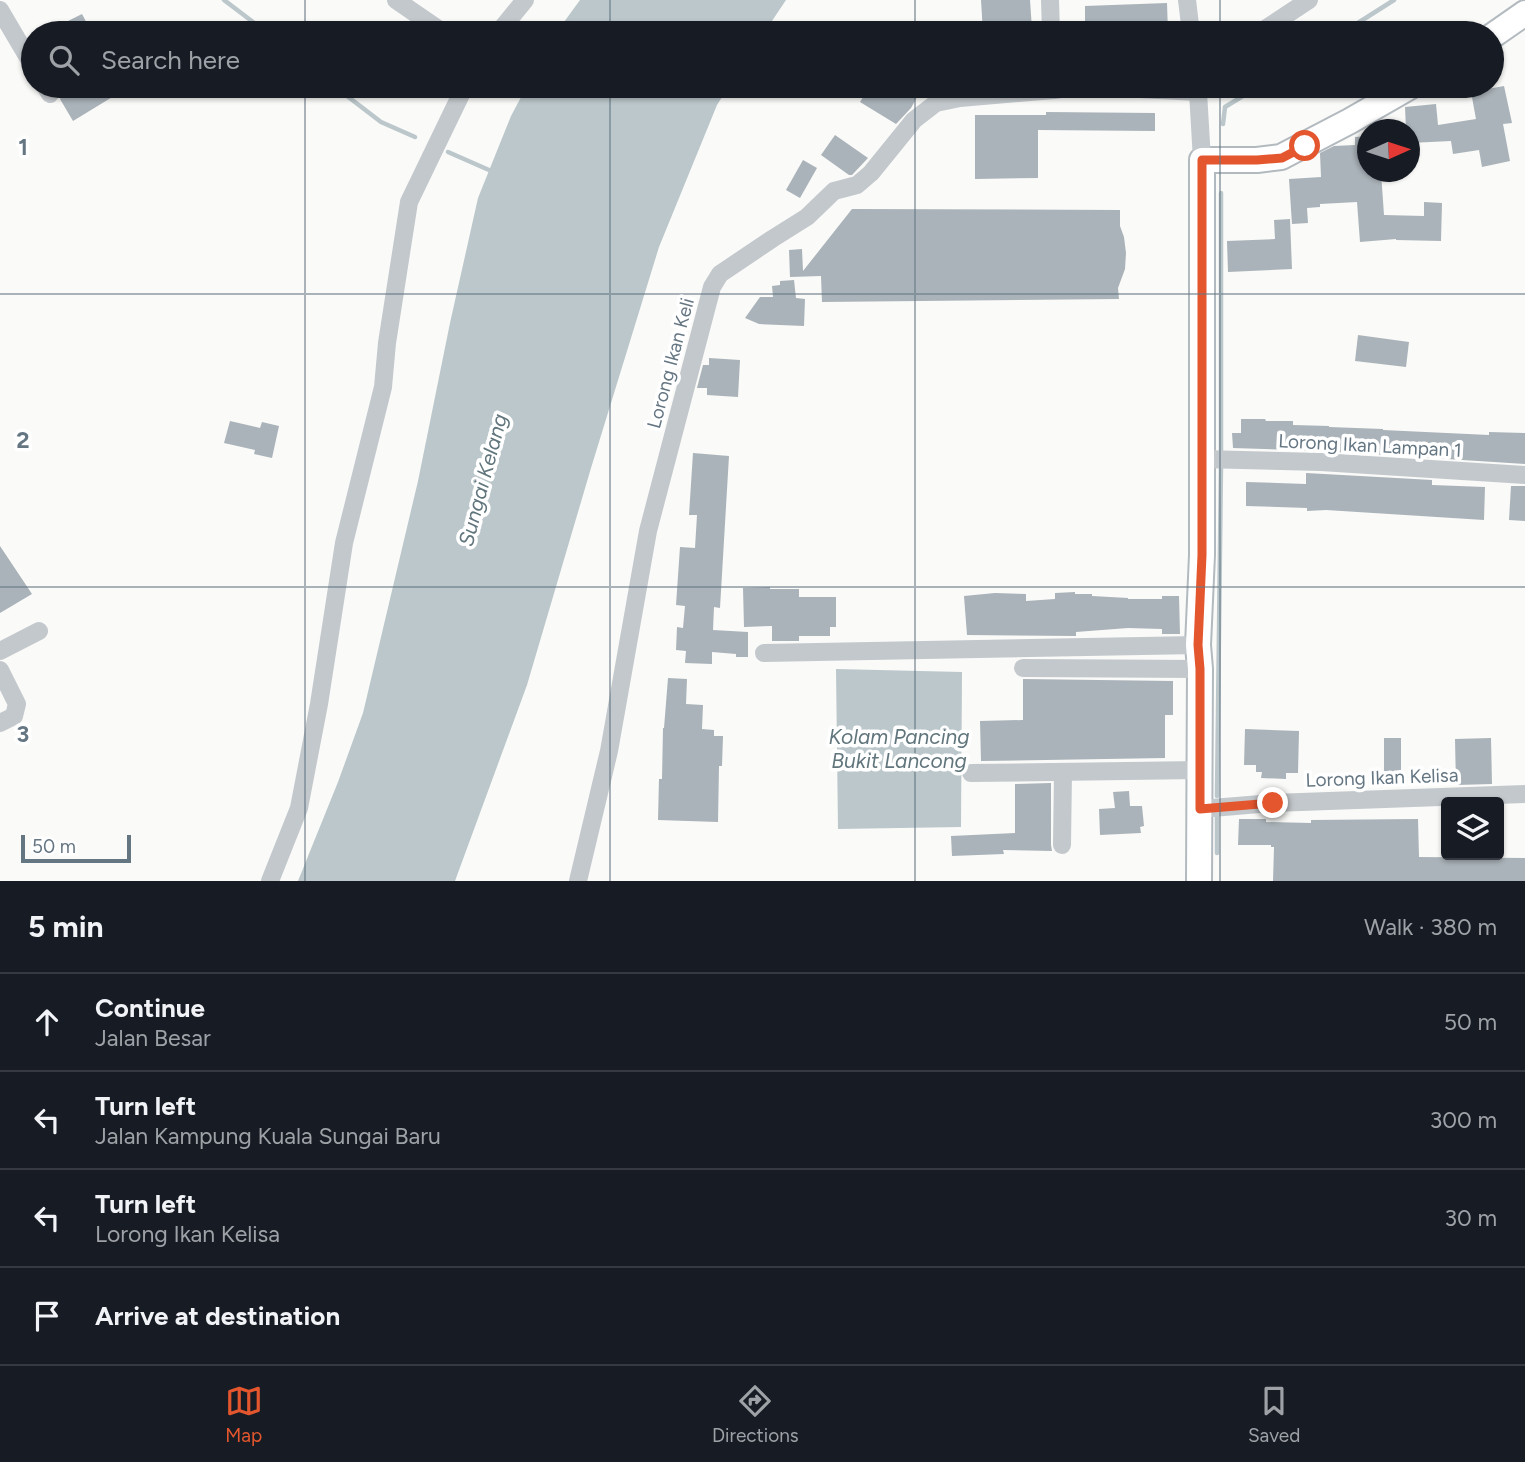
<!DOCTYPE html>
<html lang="en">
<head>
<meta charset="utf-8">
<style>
	body { margin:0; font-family:Figtree,sans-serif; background:#242831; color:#f1f3f6 }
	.controls { position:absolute; right:21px; bottom:21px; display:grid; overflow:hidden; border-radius:7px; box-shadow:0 2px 5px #0004 }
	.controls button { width:63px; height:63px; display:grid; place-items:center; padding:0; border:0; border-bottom:2px solid #363941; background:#171b24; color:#f1f3f6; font:35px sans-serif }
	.compass { position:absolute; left:1357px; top:119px; width:63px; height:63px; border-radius:50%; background:#171b24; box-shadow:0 2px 5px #0004; rotate:87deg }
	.scale { position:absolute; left:21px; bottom:18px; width:110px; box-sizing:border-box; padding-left:7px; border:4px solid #657683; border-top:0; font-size:19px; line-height:24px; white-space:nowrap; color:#657683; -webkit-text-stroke:5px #fff; paint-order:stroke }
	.stop { position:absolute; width:21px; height:21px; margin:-16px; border:5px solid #e4572e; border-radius:50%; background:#fff }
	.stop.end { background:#e4572e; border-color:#fff; box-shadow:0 2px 7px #0008 }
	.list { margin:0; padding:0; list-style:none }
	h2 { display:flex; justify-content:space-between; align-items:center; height:91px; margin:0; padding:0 28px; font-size:30px }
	h2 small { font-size:23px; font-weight:400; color:#9ea1a6 }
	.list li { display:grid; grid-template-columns:46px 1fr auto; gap:21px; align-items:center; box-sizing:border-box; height:98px; padding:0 28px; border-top:2px solid #363941 }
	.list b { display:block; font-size:26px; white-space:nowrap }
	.list p { margin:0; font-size:23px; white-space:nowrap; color:#9ea1a6 }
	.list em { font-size:23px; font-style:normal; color:#9ea1a6 }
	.icon { flex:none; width:38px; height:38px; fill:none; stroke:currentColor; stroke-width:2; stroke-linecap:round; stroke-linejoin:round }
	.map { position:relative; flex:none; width:1525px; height:881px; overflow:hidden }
	.search { position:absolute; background:#171b24; box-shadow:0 2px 5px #0004; left:21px; right:21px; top:21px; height:77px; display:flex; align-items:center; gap:18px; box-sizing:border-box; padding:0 24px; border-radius:38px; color:#9ea1a6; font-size:26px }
	.sheet { height:483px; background:#171b24 }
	nav { display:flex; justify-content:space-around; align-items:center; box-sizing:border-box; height:98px; border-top:2px solid #363941; background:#171b24; font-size:19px; color:#9ea1a6 }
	nav a { display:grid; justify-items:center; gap:4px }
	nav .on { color:#e4572e }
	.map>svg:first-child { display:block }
	.water { fill:#bbc7cb }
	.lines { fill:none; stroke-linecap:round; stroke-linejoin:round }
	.stream { stroke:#bbc7cb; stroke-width:4.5 }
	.building { fill:#aab3b9 }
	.secondary-casing { stroke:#b3babf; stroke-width:28 }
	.street { stroke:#c3c8cc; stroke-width:18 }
	.secondary { stroke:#fff; stroke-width:24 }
	.route { stroke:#e4572e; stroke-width:9 }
	.grid { fill:none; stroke:#657683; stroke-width:2; stroke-opacity:0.55 }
	.labels { text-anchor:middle; stroke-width:7; stroke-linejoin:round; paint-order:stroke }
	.street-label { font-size:19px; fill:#657683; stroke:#fff }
	.water-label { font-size:21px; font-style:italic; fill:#60757c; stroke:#fff }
	.grid-label { font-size:23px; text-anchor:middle; font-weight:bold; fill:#657683; stroke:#fff; stroke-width:7; stroke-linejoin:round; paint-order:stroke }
</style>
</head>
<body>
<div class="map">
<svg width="1525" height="881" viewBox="0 0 1525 881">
	<rect width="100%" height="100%" fill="#fafaf8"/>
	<g class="water">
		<path d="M 580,0 L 786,0 L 764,33 L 556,33 Z"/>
		<path d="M 527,86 L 729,86 L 717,105 L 659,247 L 591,468 L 527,685 L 455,881 L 298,881 L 338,782 L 363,713 L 418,481 L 450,323 L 478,198 L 511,116 Z"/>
		<path d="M 836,669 L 962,672 L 961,827 L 838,829 Z"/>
	</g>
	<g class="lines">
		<g class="stream">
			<path d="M 224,0 L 257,25"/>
			<path d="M 1342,33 L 1394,0"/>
			<path d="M 334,86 L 381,122 L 415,137"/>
			<path d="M 1223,124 L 1225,107 L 1259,86"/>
			<path d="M 448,152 L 489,170"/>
			<path d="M 1221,456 L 1221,193"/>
			<path d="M 1217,796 L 1221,465"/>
			<path d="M 1217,812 L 1217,853"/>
		</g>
	</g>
	<g class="building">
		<path d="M 981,0 L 1030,0 L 1032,29 L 983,33 Z"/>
		<path d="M 1167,3 L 1168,33 L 1085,33 L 1085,6 Z"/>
		<path d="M 82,14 L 92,33 L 53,33 L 68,25 L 66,22 Z"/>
		<path d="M 79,86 L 108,86 L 114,96 L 73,121 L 60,99 L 61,97 Z"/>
		<path d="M 870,86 L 935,86 L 917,97 L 911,108 L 896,124 L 860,102 Z"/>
		<path d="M 1504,86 L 1512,123 L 1503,124 L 1510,161 L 1482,167 L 1479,150 L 1453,154 L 1451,141 L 1410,143 L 1410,130 L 1406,130 L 1405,107 L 1436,104 L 1438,125 L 1476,119 L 1471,92 Z"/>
		<path d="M 1046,112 L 1155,113 L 1155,131 L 1038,130 L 1038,178 L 975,179 L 975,115 L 1046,115 Z"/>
		<path d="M 835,135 L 868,158 L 852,175 L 849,175 L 821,155 Z"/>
		<path d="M 1368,136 L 1368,172 L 1381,172 L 1384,215 L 1424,216 L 1424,202 L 1442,203 L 1441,241 L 1396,240 L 1396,239 L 1360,242 L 1357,202 L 1320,204 L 1320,207 L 1307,208 L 1308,223 L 1292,224 L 1289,179 L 1321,177 L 1320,153 L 1334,146 L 1355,145 L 1355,137 Z"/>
		<path d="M 803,160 L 817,168 L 800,198 L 786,190 Z"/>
		<path d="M 852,209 L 1120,210 L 1120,226 L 1124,237 L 1126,253 L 1125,269 L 1118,288 L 1119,299 L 822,302 L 821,276 L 790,277 L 789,250 L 802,249 L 803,271 Z"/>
		<path d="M 1290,219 L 1292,269 L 1228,272 L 1227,241 L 1275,239 L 1274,220 Z"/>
		<path d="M 794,280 L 796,298 L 805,299 L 804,326 L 759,324 L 745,318 L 760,297 L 773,297 L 772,286 L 780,285 L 780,281 Z"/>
		<path d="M 1358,335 L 1409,342 L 1406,367 L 1355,361 Z"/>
		<path d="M 709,358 L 740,360 L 738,397 L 707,395 L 707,388 L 697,388 L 703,365 L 709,365 Z"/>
		<path d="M 1241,419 L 1265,419 L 1266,421 L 1293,421 L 1293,425 L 1329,426 L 1329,427 L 1383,429 L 1383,430 L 1489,435 L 1489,432 L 1525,433 L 1525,464 L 1322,451 L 1233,448 L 1232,433 L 1241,433 Z"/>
		<path d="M 230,421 L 260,428 L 262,422 L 279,426 L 272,458 L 254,454 L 255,450 L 224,443 Z"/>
		<path d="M 693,453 L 729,456 L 720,608 L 714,607 L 713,630 L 748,632 L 748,657 L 736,657 L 736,654 L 712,652 L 712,664 L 685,663 L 686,651 L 676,650 L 677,627 L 683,628 L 685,606 L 676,605 L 680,547 L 695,548 L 697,515 L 689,515 Z"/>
		<path d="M 1306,473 L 1432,480 L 1432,485 L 1485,487 L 1484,520 L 1326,510 L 1307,511 L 1307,508 L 1246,506 L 1246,482 L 1306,484 Z"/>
		<path d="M 1511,486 L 1525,486 L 1525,521 L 1509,520 Z"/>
		<path d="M 0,546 L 32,594 L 0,613 Z"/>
		<path d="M 770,587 L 770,589 L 799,589 L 799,597 L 836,597 L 836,627 L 830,627 L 830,636 L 799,636 L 799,641 L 772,641 L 772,626 L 744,627 L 743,588 Z"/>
		<path d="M 1075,592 L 1075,594 L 1092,594 L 1092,596 L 1128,598 L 1128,599 L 1162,599 L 1162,596 L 1179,596 L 1180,634 L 1162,634 L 1162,629 L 1128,628 L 1076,632 L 1076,636 L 967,635 L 964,596 L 995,593 L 1026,594 L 1026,601 L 1055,599 L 1055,593 Z"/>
		<path d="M 668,678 L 687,679 L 686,704 L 703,705 L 702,729 L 714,730 L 714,736 L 723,736 L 722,766 L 719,766 L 718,822 L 658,820 L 659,779 L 662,779 L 663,728 L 664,728 Z"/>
		<path d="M 1023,679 L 1173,681 L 1173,715 L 1165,715 L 1165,758 L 981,761 L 980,721 L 1023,720 Z"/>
		<path d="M 1245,729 L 1299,731 L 1298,773 L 1286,773 L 1286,779 L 1261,778 L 1262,772 L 1256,772 L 1256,765 L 1244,765 Z"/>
		<rect x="1384" y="738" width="17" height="38"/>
		<path d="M 1491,738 L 1492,784 L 1456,785 L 1455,739 Z"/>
		<path d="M 1051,783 L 1051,845 L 1052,851 L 1003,850 L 1004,854 L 952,856 L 951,836 L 1015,833 L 1015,784 Z"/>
		<path d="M 1129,791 L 1130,806 L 1142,806 L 1144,826 L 1140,827 L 1141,833 L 1100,835 L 1099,809 L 1115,808 L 1113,792 Z"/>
		<path d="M 1239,819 L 1266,819 L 1266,822 L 1311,823 L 1311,820 L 1418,819 L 1419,857 L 1525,858 L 1525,881 L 1273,881 L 1274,847 L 1271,847 L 1271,845 L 1238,845 Z"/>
	</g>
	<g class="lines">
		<g class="secondary-casing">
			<g id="secondary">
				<path d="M 1492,36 L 1525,13"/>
				<path d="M 1199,881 L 1200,669 L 1198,645 L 1202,555 L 1202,160 L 1257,160 L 1281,157 L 1350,121 L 1411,86"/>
			</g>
		</g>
		<g class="street">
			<path d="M 396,0 L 444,33"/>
			<path d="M 1050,0 L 1051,33"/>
			<path d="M 1187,0 L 1191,33"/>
			<path d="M 0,10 L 33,66"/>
			<path d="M 498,33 L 525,0"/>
			<path d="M 1259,33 L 1309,0"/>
			<path d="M 45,86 L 50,94"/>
			<path d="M 1081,86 L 1198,92 L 1197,86"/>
			<path d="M 1202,86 L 1198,92 L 1202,160"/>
			<path d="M 1201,459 L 1321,462 L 1525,475"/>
			<path d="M 0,651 L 39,631"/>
			<path d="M 764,653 L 1198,645"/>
			<path d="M 1023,668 L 1200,669"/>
			<path d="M 0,670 L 17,704 L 14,716 L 0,723"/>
			<path d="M 971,773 L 1200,770"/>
			<path d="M 1200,809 L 1273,803 L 1525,794"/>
			<path d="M 1062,845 L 1063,772"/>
			<path d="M 270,881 L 299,808 L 319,704 L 344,543 L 383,387 L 387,343 L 409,202 L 465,86"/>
			<path d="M 578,881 L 609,751 L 648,531 L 712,287 L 720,274 L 772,239 L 807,217 L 834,191 L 857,185 L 871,173 L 914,120 L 936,103 L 960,98 L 1054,90 L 1081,86"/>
		</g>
		<use href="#secondary" class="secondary"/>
	</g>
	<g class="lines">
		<path class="route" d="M 1273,803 L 1200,809 L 1200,669 L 1198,645 L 1202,555 L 1202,160 L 1257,160 L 1282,158 L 1305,146"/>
	</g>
	<path class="grid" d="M 305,0 L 305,33M 610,0 L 610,33M 915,0 L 915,33M 1220,0 L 1220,33M 305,86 L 305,881M 610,86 L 610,881M 915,86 L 915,881M 1220,86 L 1220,881M 0,294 L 1525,294M 0,587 L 1525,587"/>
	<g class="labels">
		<g class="street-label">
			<text transform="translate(670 363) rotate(-75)" y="7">Lorong Ikan Keli</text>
			<text transform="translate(1370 445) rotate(3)" y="7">Lorong Ikan Lampan 1</text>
			<text transform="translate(1382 777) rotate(-2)" y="7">Lorong Ikan Kelisa</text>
		</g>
		<g class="water-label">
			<text transform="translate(483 480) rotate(-75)" y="7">Sungai Kelang</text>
			<text x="899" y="744">Kolam Pancing<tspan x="899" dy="24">Bukit Lancong</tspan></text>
		</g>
	</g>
	<g class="grid-label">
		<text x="23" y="155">1</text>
		<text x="23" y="448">2</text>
		<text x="23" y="742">3</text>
	</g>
</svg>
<div class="controls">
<button><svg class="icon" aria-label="layers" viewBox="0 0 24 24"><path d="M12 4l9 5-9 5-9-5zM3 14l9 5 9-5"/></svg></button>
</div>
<svg class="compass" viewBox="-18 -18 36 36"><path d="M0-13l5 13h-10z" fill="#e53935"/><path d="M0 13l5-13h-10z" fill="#9ea1a6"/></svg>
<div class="scale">50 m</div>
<div class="stop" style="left:1305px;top:146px"></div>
<div class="stop end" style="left:1273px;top:803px"></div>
<div class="search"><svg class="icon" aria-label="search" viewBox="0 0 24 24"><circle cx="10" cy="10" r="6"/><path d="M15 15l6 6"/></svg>Search here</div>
</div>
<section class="sheet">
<h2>5 min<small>Walk · 380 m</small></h2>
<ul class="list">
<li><svg class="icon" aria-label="ahead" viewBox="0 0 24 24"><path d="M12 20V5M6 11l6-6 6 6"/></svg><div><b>Continue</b><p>Jalan Besar</p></div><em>50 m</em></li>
<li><svg class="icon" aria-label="left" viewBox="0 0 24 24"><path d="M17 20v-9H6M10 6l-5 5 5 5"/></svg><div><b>Turn left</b><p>Jalan Kampung Kuala Sungai Baru</p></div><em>300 m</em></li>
<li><svg class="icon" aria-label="left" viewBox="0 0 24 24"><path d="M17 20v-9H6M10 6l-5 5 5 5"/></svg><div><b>Turn left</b><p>Lorong Ikan Kelisa</p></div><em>30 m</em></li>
<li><svg class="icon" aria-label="arrive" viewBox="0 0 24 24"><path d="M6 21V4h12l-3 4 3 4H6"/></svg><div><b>Arrive at destination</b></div></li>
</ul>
</section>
<nav>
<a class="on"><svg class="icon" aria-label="map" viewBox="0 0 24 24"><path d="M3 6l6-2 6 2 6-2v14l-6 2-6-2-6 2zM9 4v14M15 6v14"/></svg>Map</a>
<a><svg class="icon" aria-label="directions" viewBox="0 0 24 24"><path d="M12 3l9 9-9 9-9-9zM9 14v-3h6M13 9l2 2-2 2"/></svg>Directions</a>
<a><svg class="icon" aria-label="saved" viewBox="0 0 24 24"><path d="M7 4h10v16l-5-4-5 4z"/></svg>Saved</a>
</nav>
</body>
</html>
